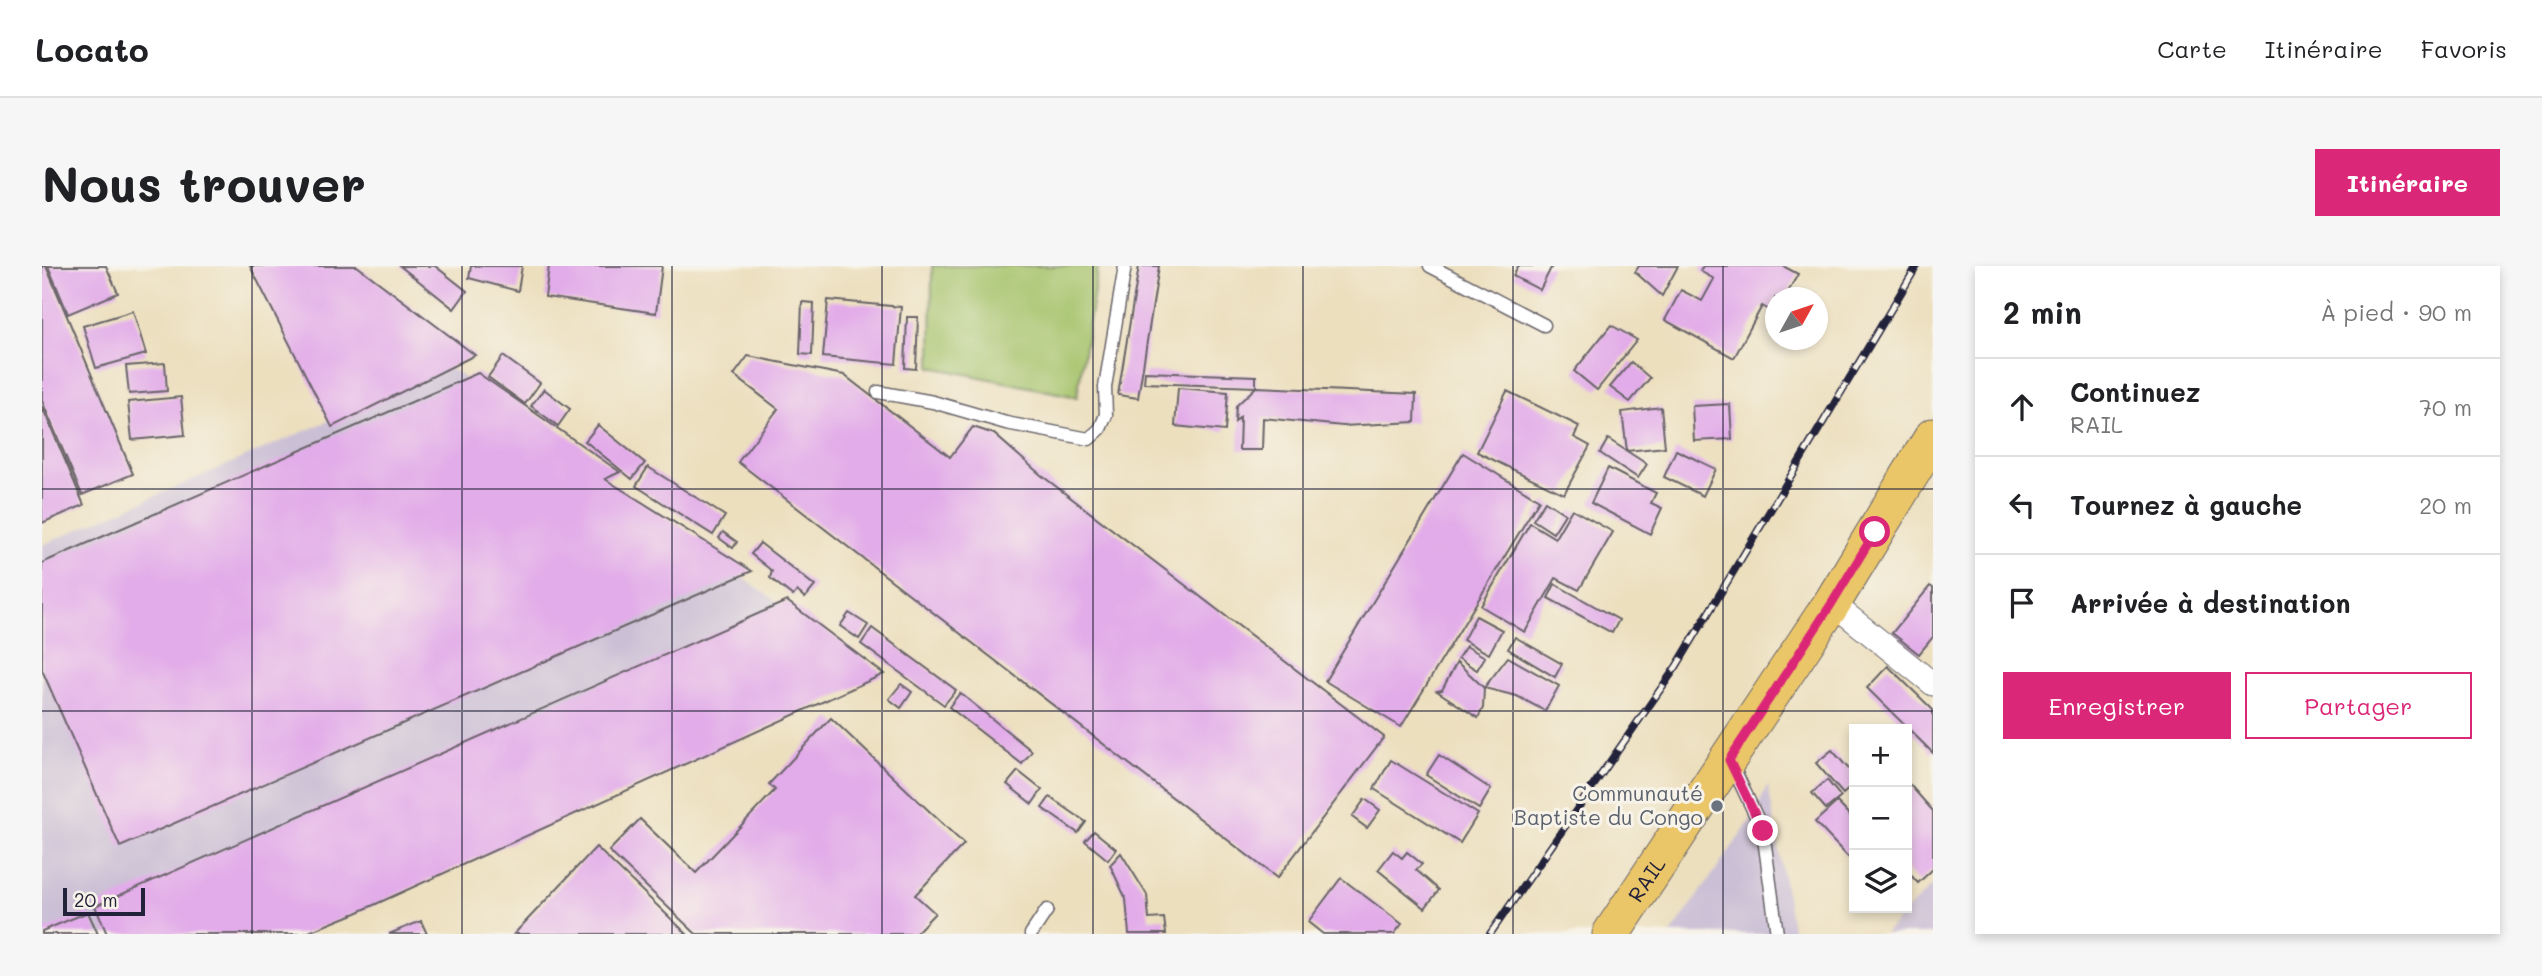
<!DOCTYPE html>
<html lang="fr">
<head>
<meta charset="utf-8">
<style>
	body { margin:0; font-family:Mali,sans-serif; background:#f6f6f6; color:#202124 }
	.controls { position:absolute; right:21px; bottom:21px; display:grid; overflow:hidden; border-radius:0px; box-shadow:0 4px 10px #0003 }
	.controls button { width:63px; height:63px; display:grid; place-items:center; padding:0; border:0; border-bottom:2px solid #e0e0e0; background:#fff; color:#202124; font:35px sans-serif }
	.compass { position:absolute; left:1723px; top:21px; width:63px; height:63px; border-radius:50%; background:#fff; box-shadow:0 4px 10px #0003; rotate:50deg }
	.scale { position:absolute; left:21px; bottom:18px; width:82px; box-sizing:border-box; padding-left:7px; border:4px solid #22223b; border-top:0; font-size:19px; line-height:24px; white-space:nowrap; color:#22223b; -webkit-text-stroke:5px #f7f3e8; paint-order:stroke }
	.stop { position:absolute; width:21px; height:21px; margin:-16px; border:5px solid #db2777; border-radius:50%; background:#fff }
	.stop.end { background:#db2777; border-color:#fff; box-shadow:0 2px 7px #0008 }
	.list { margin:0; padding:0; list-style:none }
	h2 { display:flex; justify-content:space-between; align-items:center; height:91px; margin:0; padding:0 28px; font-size:30px }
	h2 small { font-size:23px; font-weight:400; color:#757577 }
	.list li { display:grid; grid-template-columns:46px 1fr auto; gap:21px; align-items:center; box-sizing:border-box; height:98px; padding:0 28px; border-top:2px solid #e0e0e0 }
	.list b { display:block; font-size:26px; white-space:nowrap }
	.list p { margin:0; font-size:23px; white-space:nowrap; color:#757577 }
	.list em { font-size:23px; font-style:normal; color:#757577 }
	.actions { display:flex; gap:14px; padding:21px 28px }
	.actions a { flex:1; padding:16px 0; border:2px solid #db2777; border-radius:0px; text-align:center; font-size:24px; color:#db2777 }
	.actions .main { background:#db2777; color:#fff }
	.icon { flex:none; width:38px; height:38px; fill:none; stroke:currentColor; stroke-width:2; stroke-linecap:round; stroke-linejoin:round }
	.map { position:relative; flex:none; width:1891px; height:668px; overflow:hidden; border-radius:0px }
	header { display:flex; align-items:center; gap:42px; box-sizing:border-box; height:98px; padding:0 35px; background:#fff; border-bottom:2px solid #e0e0e0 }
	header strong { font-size:33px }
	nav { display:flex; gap:38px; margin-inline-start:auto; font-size:24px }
	.intro { display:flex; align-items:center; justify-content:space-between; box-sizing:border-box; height:168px; padding:0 42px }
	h1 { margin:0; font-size:49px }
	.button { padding:18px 32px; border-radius:0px; background:#db2777; color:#fff; font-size:24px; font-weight:700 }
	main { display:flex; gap:42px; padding:0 42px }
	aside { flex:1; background:#fff; border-radius:0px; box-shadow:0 4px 10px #0003 }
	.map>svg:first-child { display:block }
	.industrial { fill:#cbbfd5 }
	.green { fill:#a5c36b; stroke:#647253; stroke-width:2 }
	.building { fill:#e2abe9 }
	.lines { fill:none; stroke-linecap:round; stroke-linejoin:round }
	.service-casing { stroke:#696469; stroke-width:15 }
	.minor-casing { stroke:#696469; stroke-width:25 }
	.primary-casing { stroke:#696469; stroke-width:39 }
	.service { stroke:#fff; stroke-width:12 }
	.minor { stroke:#fff; stroke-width:23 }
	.primary { stroke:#ebc669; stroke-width:37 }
	.rail-casing { stroke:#22223b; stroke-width:8 }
	.rail { stroke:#f7f3e8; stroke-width:5; stroke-dasharray:16; stroke-linecap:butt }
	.route { stroke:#db2777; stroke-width:9 }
	.grid { fill:none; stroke:#22223b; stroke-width:2; stroke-opacity:0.55 }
	.worship-dot { fill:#6b7280; stroke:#f7f3e8; stroke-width:2.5 }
	.labels { text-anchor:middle; stroke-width:6; stroke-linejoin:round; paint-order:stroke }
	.worship-label { font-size:21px; fill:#5b616d; stroke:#f7f3e8; text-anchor:end }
	.street-label { font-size:21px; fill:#22223b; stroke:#f7f3e8 }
</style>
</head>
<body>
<header>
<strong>Locato</strong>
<nav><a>Carte</a><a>Itinéraire</a><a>Favoris</a></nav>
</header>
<div class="intro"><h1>Nous trouver</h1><a class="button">Itinéraire</a></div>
<main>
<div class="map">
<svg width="1891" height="668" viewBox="0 0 1891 668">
	<rect width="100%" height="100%" fill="#f7f3e8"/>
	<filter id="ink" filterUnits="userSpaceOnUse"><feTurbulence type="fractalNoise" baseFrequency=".0143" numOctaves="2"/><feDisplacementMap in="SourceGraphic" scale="14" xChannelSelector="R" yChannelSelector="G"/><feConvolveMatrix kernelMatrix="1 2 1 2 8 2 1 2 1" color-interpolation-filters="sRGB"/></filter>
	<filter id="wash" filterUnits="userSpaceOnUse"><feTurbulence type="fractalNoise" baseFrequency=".00686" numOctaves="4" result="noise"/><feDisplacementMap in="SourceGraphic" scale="28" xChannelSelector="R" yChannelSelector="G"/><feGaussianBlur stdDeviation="1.57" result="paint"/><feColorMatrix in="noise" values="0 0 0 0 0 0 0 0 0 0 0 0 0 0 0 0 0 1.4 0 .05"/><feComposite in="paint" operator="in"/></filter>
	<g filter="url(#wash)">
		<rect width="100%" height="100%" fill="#ecdfbe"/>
		<g class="industrial">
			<path d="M 408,102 L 824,399 L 194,668 L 0,668 L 0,279 Z"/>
			<path d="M 1726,519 L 1751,668 L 1629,668 L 1711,551 Z"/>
			<path d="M 1891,619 L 1891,668 L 1842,668 L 1869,640 Z"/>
		</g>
		<path class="green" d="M 890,0 L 1056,0 L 1035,131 L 889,101 Z"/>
		<g id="blocks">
			<g class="building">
				<path d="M 0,0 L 4,0 L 91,208 L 40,229 L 0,135 Z"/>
				<path d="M 6,0 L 64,0 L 76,27 L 26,48 Z"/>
				<path d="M 208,0 L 315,0 L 433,89 L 290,161 Z"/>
				<path d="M 358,0 L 393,0 L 425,25 L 412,43 Z"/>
				<path d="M 429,0 L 480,0 L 476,25 L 427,12 Z"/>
				<path d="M 507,0 L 620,0 L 614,47 L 503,31 Z"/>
				<path d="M 1097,0 L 1117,0 L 1096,132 L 1076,129 Z"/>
				<path d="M 1476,0 L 1510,0 L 1498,24 L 1471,10 Z"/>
				<path d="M 1597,0 L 1636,0 L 1620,30 L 1593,6 Z"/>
				<path d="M 1661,0 L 1741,0 L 1756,8 L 1743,32 L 1733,32 L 1733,48 L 1720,40 L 1692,92 L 1623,54 L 1639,24 L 1660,35 L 1672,13 L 1658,5 Z"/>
				<path d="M 786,34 L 859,41 L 854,98 L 781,91 Z"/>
				<path d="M 760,36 L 772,37 L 770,89 L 758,88 Z"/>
				<path d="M 91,45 L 104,88 L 54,102 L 41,60 Z"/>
				<path d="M 865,51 L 876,51 L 874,103 L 863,102 Z"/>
				<path d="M 1569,59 L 1595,74 L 1555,124 L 1532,105 Z"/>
				<path d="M 461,90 L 498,117 L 483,138 L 446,111 Z"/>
				<path d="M 706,90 L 802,109 L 908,191 L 931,161 L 952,168 L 999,209 L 1342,471 L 1235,612 L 696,196 L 736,143 L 692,109 Z"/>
				<path d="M 1589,96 L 1608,112 L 1588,136 L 1568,121 Z"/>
				<path d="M 123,97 L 125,125 L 87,128 L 84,100 Z"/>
				<path d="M 1103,106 L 1214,110 L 1214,121 L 1102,117 Z"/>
				<path d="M 436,107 L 578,206 L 563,213 L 710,305 L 78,581 L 0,404 L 0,297 Z"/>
				<path d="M 1214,121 L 1374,128 L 1373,156 L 1301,160 L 1221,152 L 1220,184 L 1197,184 L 1198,151 L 1193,156 L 1194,140 Z"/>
				<path d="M 1136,122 L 1186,126 L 1183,165 L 1133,160 Z"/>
				<path d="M 502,123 L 528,143 L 516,160 L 489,140 Z"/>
				<path d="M 1465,125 L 1537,160 L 1532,171 L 1548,180 L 1522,228 L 1435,186 Z"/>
				<path d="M 139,131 L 143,169 L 90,174 L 86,136 Z"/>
				<path d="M 1688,138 L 1690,173 L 1652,175 L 1650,140 Z"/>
				<path d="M 0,140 L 42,239 L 0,257 Z"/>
				<path d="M 1619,141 L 1623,181 L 1585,185 L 1580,146 Z"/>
				<path d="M 556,159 L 603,197 L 590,213 L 543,175 Z"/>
				<path d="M 1566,173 L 1605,198 L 1596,212 L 1558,187 Z"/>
				<path d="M 1634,184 L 1674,203 L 1661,230 L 1622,211 Z"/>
				<path d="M 1421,187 L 1497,234 L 1359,461 L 1283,415 Z"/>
				<path d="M 606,201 L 683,250 L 671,269 L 594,220 Z"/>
				<path d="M 1566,202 L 1614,227 L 1609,237 L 1620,242 L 1608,268 L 1549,237 Z"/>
				<path d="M 1503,235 L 1523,248 L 1511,267 L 1491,254 Z"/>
				<path d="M 1530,243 L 1571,266 L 1537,324 L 1514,312 L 1483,366 L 1439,340 L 1488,257 L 1513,272 Z"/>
				<path d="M 681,266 L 695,276 L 691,282 L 677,272 Z"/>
				<path d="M 718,277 L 773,320 L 763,332 L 755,325 L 751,330 L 728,312 L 730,305 L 709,288 Z"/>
				<path d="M 1513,318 L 1577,354 L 1570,367 L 1506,332 Z"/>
				<path d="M 1888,320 L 1891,322 L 1891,371 L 1877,388 L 1850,367 Z"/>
				<path d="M 745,335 L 842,408 L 314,647 L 262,668 L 65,668 L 53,640 Z"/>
				<path d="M 807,347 L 826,359 L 817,373 L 798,360 Z"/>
				<path d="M 1434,350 L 1460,364 L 1447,388 L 1421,374 Z"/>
				<path d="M 830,362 L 914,424 L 902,439 L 819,378 Z"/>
				<path d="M 1473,371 L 1520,398 L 1513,411 L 1466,383 Z"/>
				<path d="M 1424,380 L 1443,391 L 1435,404 L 1416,392 Z"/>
				<path d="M 1466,391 L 1517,420 L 1503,445 L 1475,430 L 1442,422 Z"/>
				<path d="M 1415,396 L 1442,422 L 1441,442 L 1436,452 L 1395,425 L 1400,424 Z"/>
				<path d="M 1846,400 L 1891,444 L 1891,487 L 1825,422 Z"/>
				<path d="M 859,418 L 870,426 L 859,442 L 847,433 Z"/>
				<path d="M 918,427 L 990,485 L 980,498 L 907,441 Z"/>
				<path d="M 789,452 L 922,578 L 873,629 L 893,647 L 873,668 L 654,668 L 567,585 L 598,553 L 654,607 L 733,524 L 727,518 Z"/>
				<path d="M 1790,484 L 1812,509 L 1812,518 L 1801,528 L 1774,497 Z"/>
				<path d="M 1397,489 L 1449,523 L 1437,543 L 1384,509 Z"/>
				<path d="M 1349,494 L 1436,548 L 1418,577 L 1332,523 Z"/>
				<path d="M 976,505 L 1000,524 L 990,538 L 965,518 Z"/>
				<path d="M 1785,514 L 1799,531 L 1784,543 L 1770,527 Z"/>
				<path d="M 1868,519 L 1891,545 L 1891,603 L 1876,617 L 1865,605 L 1865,522 Z"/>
				<path d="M 1008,531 L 1044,556 L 1036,567 L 1000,542 Z"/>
				<path d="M 1323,533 L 1338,544 L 1325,562 L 1310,551 Z"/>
				<path d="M 1795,536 L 1812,554 L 1812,585 L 1806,591 L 1773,556 Z"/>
				<path d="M 1052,565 L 1074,583 L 1066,594 L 1043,575 Z"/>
				<path d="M 554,581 L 645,668 L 472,668 Z"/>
				<path d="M 1351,585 L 1360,592 L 1365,586 L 1380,598 L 1374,604 L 1397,624 L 1383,642 L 1336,604 Z"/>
				<path d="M 1079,587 L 1105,629 L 1107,653 L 1122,652 L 1124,668 L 1087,668 L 1084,633 L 1068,599 Z"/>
				<path d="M 1299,612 L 1360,658 L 1352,668 L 1281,668 L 1266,656 Z"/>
				<path d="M 46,646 L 56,668 L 0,668 L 0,665 Z"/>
				<path d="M 379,655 L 385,668 L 347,668 Z"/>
			</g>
		</g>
	</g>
	<g filter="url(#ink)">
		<use href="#blocks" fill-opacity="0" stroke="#696469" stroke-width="2"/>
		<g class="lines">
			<g class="service-casing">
				<g id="service">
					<path d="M 1388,0 L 1502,59"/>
					<path d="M 836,126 L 891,136 L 964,157 L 1047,173 L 1058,163 L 1064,149 L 1063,121 L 1083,0"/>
					<path d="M 1689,497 L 1721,565 L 1735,668"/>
					<path d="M 989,668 L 1005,644"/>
				</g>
			</g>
			<g class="minor-casing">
				<path id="minor" d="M 1790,337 L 1891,418"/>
			</g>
			<g class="primary-casing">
				<g id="primary">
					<path id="s1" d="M 1569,668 L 1790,337 L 1891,171"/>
				</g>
			</g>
			<use href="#service" class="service"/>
			<use href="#minor" class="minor"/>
			<use href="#primary" class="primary"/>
			<g class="rail-casing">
				<path id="rail" d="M 1448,668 L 1634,401 L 1875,0"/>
			</g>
			<use href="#rail" class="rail"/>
		</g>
	</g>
	<g class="lines" filter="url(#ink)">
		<path class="route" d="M 1721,565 L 1687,494 L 1790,337 L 1833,266"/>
	</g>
	<path class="grid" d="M 210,0 L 210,668M 420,0 L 420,668M 630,0 L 630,668M 840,0 L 840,668M 1051,0 L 1051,668M 1261,0 L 1261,668M 1471,0 L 1471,668M 1681,0 L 1681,668M 0,223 L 1891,223M 0,445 L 1891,445"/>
	<circle class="worship-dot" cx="1675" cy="540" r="7"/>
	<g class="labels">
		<g class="worship-label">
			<text x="1661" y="535">Communauté<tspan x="1661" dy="24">Baptiste du Congo</tspan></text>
		</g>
		<g class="street-label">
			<text dy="7" stroke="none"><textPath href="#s1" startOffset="65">RAIL</textPath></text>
		</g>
	</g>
</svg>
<div class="controls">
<button>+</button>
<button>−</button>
<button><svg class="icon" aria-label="layers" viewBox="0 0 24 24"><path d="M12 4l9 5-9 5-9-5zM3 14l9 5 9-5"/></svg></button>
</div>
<svg class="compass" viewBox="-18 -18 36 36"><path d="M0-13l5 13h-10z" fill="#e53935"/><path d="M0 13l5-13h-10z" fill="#757577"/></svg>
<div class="scale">20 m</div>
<div class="stop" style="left:1833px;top:266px"></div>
<div class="stop end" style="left:1721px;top:565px"></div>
</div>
<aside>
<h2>2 min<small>À pied · 90 m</small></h2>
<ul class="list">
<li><svg class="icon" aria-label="ahead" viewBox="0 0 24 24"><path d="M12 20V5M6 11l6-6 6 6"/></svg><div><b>Continuez</b><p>RAIL</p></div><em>70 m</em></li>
<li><svg class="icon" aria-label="left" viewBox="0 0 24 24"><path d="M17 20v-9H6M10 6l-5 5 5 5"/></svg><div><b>Tournez à gauche</b></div><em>20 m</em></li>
<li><svg class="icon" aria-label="arrive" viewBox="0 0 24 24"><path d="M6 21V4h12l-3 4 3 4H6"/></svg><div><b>Arrivée à destination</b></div></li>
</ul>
<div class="actions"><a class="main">Enregistrer</a><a>Partager</a></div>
</aside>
</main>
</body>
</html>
